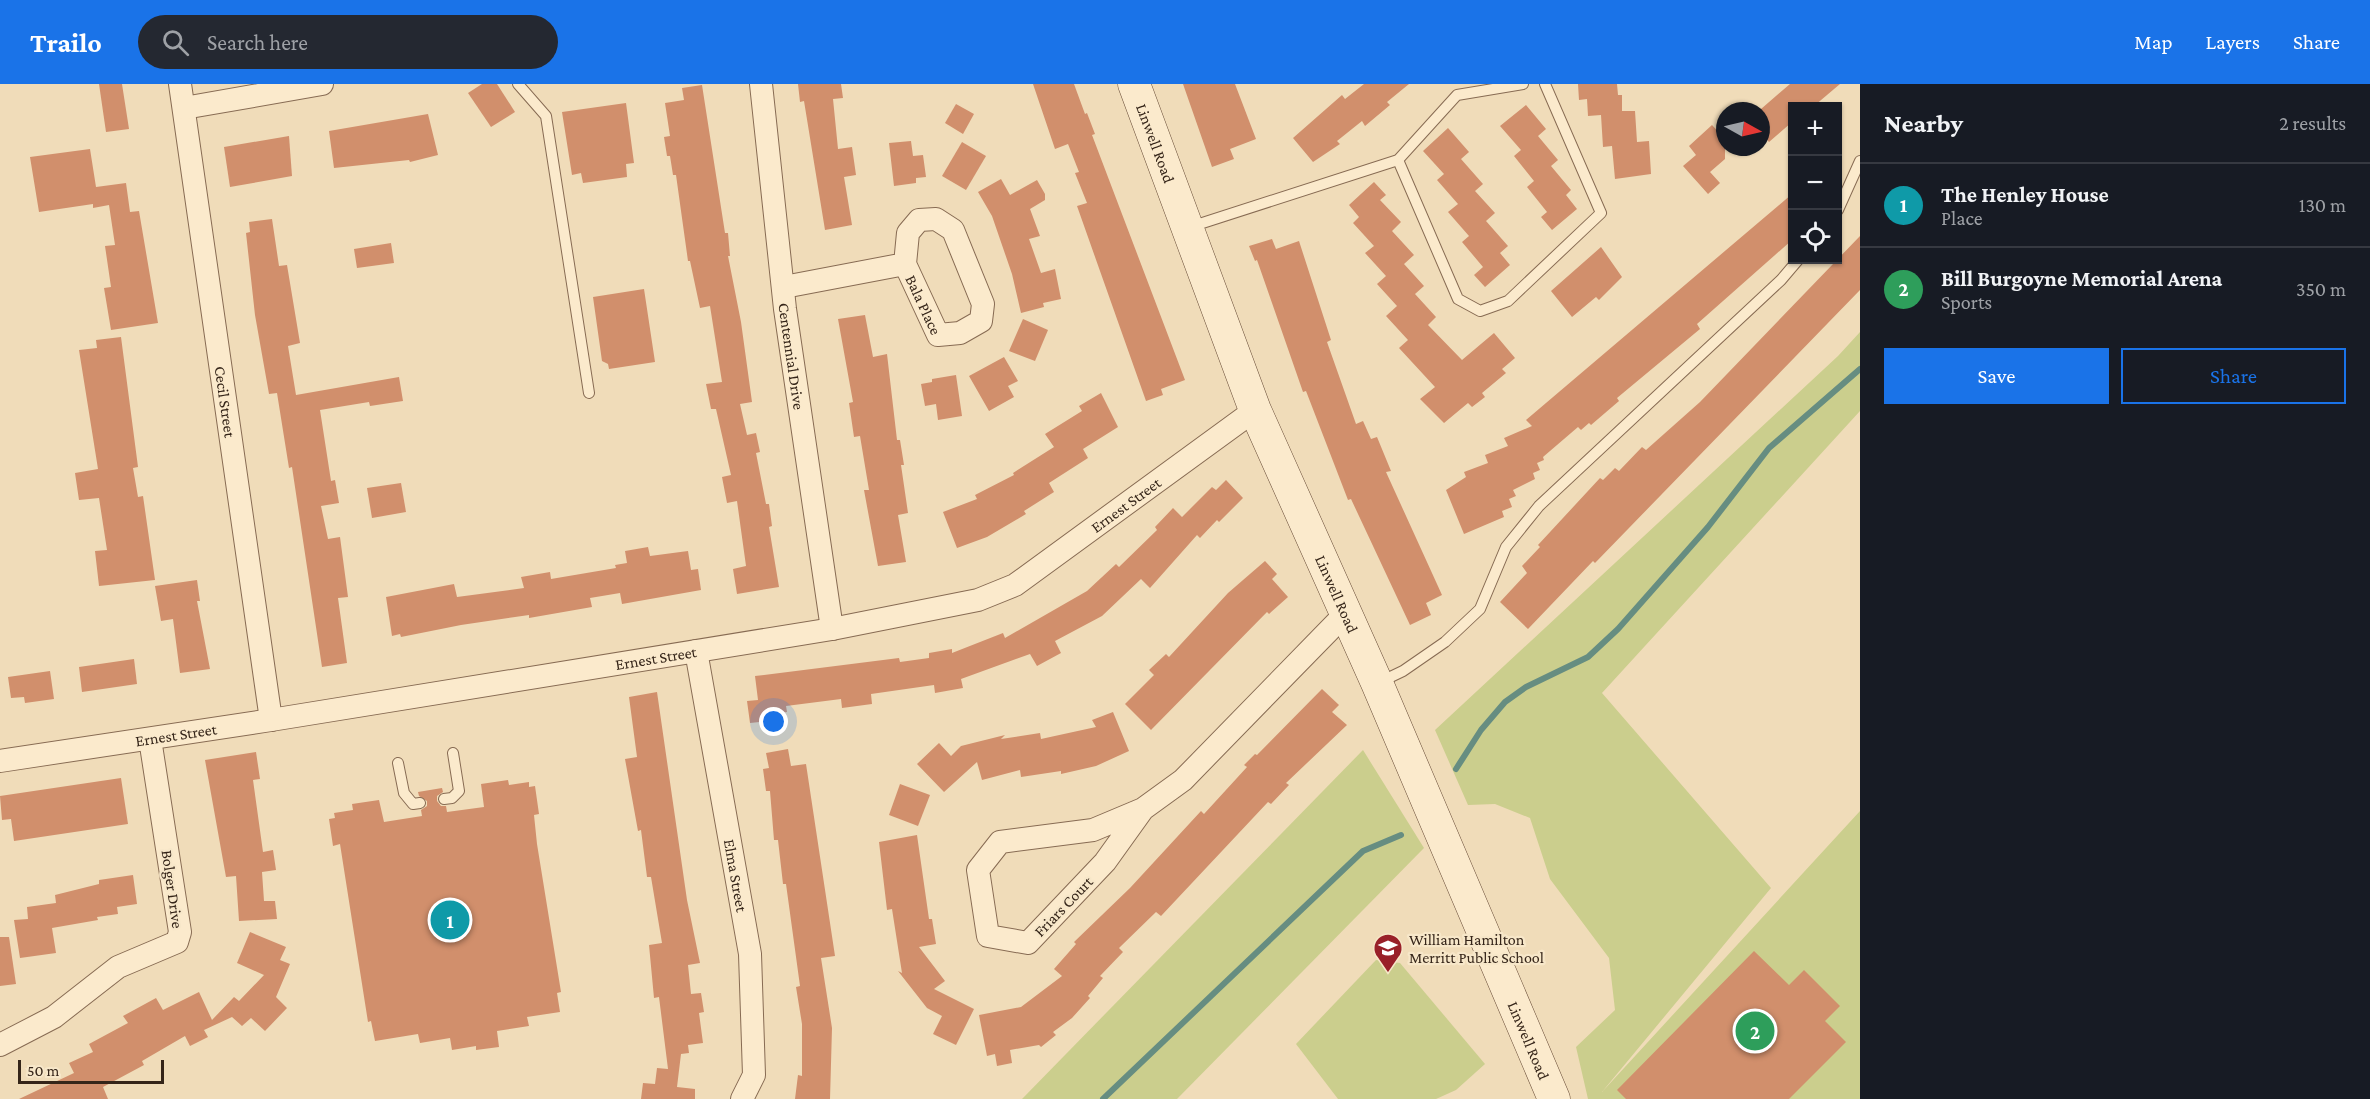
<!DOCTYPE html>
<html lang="en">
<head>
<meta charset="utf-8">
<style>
	body { margin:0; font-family:"Crimson Pro",serif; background:#242831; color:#f1f3f6 }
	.controls { position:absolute; right:18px; top:18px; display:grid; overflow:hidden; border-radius:0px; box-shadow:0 2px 4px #0004 }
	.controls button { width:54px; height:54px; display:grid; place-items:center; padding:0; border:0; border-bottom:2px solid #363941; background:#171b24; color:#f1f3f6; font:30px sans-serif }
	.compass { position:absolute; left:1716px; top:18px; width:54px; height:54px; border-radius:50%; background:#171b24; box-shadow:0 2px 4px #0004; rotate:98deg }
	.scale { position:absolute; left:18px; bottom:15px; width:146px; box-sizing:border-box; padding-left:6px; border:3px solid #352519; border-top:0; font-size:16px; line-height:21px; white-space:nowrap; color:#352519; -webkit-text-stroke:4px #f7e7c9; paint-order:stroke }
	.you { position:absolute; left:774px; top:638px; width:21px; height:21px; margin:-15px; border:4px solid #fff; border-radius:50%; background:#1a73e8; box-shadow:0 0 0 9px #1a73e833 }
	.badge { display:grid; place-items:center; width:39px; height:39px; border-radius:50%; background:#1a73e8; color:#fff; font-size:20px; font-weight:700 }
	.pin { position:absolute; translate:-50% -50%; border:3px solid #fff; box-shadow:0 2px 6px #0006 }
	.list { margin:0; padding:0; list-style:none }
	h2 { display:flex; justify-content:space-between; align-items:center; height:78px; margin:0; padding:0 24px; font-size:26px }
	h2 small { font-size:20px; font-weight:400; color:#9ea1a6 }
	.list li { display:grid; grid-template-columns:39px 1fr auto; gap:18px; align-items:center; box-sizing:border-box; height:84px; padding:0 24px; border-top:2px solid #363941 }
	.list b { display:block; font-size:22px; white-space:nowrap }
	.list p { margin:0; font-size:20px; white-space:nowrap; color:#9ea1a6 }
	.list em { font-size:20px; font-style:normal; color:#9ea1a6 }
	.actions { display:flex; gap:12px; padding:18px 24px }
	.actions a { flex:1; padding:14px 0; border:2px solid #1a73e8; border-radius:0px; text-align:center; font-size:21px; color:#1a73e8 }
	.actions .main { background:#1a73e8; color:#fff }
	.icon { flex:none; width:33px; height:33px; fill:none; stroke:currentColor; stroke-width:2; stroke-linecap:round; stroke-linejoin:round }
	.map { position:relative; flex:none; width:1860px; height:1015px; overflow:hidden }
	header { display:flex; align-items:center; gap:36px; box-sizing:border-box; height:84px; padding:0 30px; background:#1a73e8; color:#fff }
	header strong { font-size:28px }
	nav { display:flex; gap:33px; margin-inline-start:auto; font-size:21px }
	.search { width:420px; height:54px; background:#242831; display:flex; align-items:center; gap:15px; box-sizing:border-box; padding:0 21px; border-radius:33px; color:#9ea1a6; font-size:22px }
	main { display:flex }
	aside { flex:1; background:#171b24 }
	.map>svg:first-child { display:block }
	.green { fill:#cbce8d }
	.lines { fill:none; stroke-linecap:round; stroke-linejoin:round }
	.stream { stroke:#668d81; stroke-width:6 }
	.building { fill:#d18f6c }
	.lane-casing { stroke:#876b53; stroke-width:12 }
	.street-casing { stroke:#876b53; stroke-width:24 }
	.secondary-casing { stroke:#684c37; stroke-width:33 }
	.lane { stroke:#fbeacc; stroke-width:10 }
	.street { stroke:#fbeacc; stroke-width:22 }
	.secondary { stroke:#fbeacc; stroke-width:32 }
	.labels { text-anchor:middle; stroke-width:4.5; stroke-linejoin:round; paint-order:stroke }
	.street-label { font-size:16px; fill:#352519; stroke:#f7e7c9 }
	.poi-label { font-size:16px; fill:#352519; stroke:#f7e7c9; text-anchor:start }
</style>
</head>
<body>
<header>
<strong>Trailo</strong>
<div class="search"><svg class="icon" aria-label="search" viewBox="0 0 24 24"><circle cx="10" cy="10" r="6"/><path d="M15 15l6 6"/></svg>Search here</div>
<nav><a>Map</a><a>Layers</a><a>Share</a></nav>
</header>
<main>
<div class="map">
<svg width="1860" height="1015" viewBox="0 0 1860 1015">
	<rect width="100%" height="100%" fill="#f0dcb9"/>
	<g class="green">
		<path d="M 1860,248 L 1860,327 L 1602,609 L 1771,804 L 1602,1008 L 1860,727 L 1860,1015 L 1588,1015 L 1576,963 L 1615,926 L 1609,874 L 1550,795 L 1530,734 L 1495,720 L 1468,721 L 1435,646 L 1838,272 Z"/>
		<path d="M 1363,666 L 1424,764 L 1177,1015 L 1022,1015 Z"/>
		<path d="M 1376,876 L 1400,879 L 1485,980 L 1456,1006 L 1436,1015 L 1338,1015 L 1296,960 Z"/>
	</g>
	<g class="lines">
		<g class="stream">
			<path d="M 1456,685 L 1481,646 L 1505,618 L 1526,603 L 1588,573 L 1618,545 L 1708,443 L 1769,364 L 1860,285"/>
			<path d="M 1103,1015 L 1363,767 L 1401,751"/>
		</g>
	</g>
	<g class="building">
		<path d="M 99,0 L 122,0 L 129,45 L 106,48 Z"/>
		<path d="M 482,0 L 497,0 L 515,28 L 491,43 L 468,9 Z"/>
		<path d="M 798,0 L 841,0 L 843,14 L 833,15 L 838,65 L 852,63 L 856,91 L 844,93 L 852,141 L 825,146 L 804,17 L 800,18 Z"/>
		<path d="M 1033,0 L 1074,0 L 1085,30 L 1087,29 L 1095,50 L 1092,51 L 1185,296 L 1161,305 L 1163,311 L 1146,317 L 1077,122 L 1087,119 L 1075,89 L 1079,88 L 1068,60 L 1055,65 Z"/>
		<path d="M 1183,0 L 1235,0 L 1256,55 L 1230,65 L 1234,75 L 1212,83 Z"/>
		<path d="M 1364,0 L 1409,0 L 1387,18 L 1390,21 L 1365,42 L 1362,37 L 1337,57 L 1340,60 L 1313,78 L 1293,54 L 1342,11 L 1345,15 Z"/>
		<path d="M 1578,0 L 1617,0 L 1618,11 L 1622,11 L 1622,27 L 1635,27 L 1637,58 L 1649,57 L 1651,90 L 1615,95 L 1612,62 L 1603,63 L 1601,31 L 1588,32 L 1587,15 L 1579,16 Z"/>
		<path d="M 1790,0 L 1840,0 L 1814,22 L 1792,22 L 1792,38 L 1769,58 L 1761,49 L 1761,25 Z"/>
		<path d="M 702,1 L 725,149 L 728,149 L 730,172 L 728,172 L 741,238 L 752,318 L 740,320 L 747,351 L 756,349 L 760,368 L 756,369 L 766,420 L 769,420 L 772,442 L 769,443 L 779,503 L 737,510 L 733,485 L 746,482 L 737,417 L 727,419 L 722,393 L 731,391 L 716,325 L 711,325 L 706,300 L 722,298 L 710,222 L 700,224 L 690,177 L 688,177 L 676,91 L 673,91 L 670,72 L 667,72 L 664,53 L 670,52 L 665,19 L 684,16 L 682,4 Z"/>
		<path d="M 626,19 L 634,79 L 626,80 L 627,93 L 583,99 L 581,89 L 572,91 L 562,28 Z"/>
		<path d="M 956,20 L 974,30 L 963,50 L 945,39 Z"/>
		<path d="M 1526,21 L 1546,45 L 1538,52 L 1558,76 L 1551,82 L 1571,106 L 1566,111 L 1577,125 L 1552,146 L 1541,133 L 1547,128 L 1527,103 L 1534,97 L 1514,72 L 1521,66 L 1500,42 Z"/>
		<path d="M 428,30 L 438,71 L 410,78 L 409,76 L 334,84 L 329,47 Z"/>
		<path d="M 1712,41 L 1725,55 L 1725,75 L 1710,88 L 1720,99 L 1708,110 L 1683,82 L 1696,71 L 1689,62 Z"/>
		<path d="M 1448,44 L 1469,68 L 1461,75 L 1483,100 L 1475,107 L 1495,129 L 1486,137 L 1508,162 L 1500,169 L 1510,181 L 1485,203 L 1474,191 L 1483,183 L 1462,158 L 1469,152 L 1448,128 L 1458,120 L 1437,96 L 1444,90 L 1423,67 Z"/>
		<path d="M 289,52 L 292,92 L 230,103 L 224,63 Z"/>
		<path d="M 911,57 L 913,72 L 923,71 L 926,93 L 916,94 L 916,99 L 894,102 L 889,59 Z"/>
		<path d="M 962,58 L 986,72 L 966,106 L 942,92 Z"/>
		<path d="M 90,65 L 96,103 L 126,99 L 130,128 L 139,127 L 158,239 L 111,246 L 104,204 L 111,203 L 105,162 L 115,161 L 109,121 L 93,124 L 93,120 L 39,128 L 30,73 Z"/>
		<path d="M 1001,95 L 1010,111 L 1037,96 L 1045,110 L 1045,116 L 1030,125 L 1040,152 L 1029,155 L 1041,189 L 1055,185 L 1061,215 L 1043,219 L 1044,223 L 1021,229 L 1012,190 L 992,132 L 978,108 Z"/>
		<path d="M 1374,98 L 1386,111 L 1380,116 L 1401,138 L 1392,147 L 1414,171 L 1404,180 L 1424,202 L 1415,210 L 1436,233 L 1428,241 L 1462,276 L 1494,249 L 1515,274 L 1502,285 L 1506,289 L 1482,309 L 1485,313 L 1472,323 L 1468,319 L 1444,339 L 1420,315 L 1435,303 L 1399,264 L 1408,256 L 1386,232 L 1397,222 L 1377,200 L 1386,192 L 1365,169 L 1374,162 L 1353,139 L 1359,133 L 1349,121 Z"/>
		<path d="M 1792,110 L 1792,156 L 1697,240 L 1700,245 L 1617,314 L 1619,317 L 1591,341 L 1589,339 L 1581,346 L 1578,343 L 1543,373 L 1544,376 L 1537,379 L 1540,386 L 1533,389 L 1535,395 L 1513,406 L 1516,412 L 1509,415 L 1512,423 L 1502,427 L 1504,433 L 1464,450 L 1446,406 L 1466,393 L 1464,388 L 1488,379 L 1485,371 L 1508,362 L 1504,354 L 1532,342 L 1526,336 Z"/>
		<path d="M 272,135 L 279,182 L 287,181 L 300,259 L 288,262 L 296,311 L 399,293 L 403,317 L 370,322 L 369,318 L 320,326 L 331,397 L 335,396 L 339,419 L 321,422 L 328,455 L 340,453 L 348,513 L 338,514 L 347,579 L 322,583 L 292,383 L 289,384 L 277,309 L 269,310 L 255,231 L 246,149 L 250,148 L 249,138 Z"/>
		<path d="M 1860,152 L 1860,206 L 1595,479 L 1593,477 L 1528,545 L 1500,518 L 1527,489 L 1522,482 L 1540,463 L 1538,461 L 1600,394 L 1603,396 L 1615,384 L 1619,387 L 1642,363 L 1646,366 L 1700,318 Z"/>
		<path d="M 1272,155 L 1276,165 L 1299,157 L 1331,256 L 1327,258 L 1356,340 L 1363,337 L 1371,355 L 1377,353 L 1391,387 L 1386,388 L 1442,511 L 1426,519 L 1431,531 L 1410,541 L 1351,415 L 1348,416 L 1306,307 L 1303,308 L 1257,176 L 1255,177 L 1249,162 Z"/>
		<path d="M 391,159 L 394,179 L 357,184 L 354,165 Z"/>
		<path d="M 1601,163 L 1622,193 L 1599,216 L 1596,213 L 1572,233 L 1551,207 Z"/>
		<path d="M 644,205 L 655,278 L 609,285 L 608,280 L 602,277 L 593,213 Z"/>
		<path d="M 865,231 L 873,273 L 887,270 L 897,356 L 900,356 L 904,381 L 901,381 L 908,429 L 898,431 L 906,478 L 878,482 L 864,406 L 869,406 L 860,352 L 854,353 L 849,319 L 853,318 L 838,235 Z"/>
		<path d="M 1023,235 L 1048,246 L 1035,277 L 1009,267 Z"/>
		<path d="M 121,253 L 138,383 L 133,384 L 138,413 L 143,412 L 155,496 L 99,502 L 95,467 L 107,466 L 99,414 L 79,416 L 75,389 L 98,385 L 79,266 L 97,264 L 96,256 Z"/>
		<path d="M 1004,273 L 1018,297 L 1008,302 L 1014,313 L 989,327 L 969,292 Z"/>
		<path d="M 956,291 L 962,332 L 938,336 L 936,320 L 925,322 L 921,300 L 932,298 L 932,295 Z"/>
		<path d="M 1101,309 L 1118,343 L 1083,365 L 1088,374 L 1049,399 L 1054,408 L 1024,427 L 1026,430 L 987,453 L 957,464 L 943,428 L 977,415 L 975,411 L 1014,391 L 1013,389 L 1054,363 L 1045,350 L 1082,327 L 1079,322 Z"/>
		<path d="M 1226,396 L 1243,414 L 1219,438 L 1217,436 L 1200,454 L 1197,451 L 1150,504 L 1141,495 L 1102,532 L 1055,557 L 1061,569 L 1037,582 L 1030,570 L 961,595 L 963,604 L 935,609 L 934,601 L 871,610 L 872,620 L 842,624 L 841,615 L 786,622 L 787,628 L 768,630 L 769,637 L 750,639 L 747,617 L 758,616 L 755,592 L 899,574 L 900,578 L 929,574 L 929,569 L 952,565 L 952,569 L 1003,549 L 1005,554 L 1087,507 L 1116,480 L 1119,483 L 1157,446 L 1155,443 L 1173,424 L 1182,433 L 1212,403 L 1216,406 Z"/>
		<path d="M 401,399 L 406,428 L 372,434 L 367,404 Z"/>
		<path d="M 648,463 L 650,472 L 688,467 L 691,486 L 698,485 L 701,506 L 622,520 L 620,509 L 590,514 L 592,523 L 529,534 L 529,531 L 461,541 L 401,553 L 400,550 L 392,552 L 386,513 L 454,500 L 457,513 L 524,504 L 521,493 L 550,488 L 551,495 L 616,484 L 615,481 L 627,479 L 625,467 Z"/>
		<path d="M 1265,477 L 1277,490 L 1272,495 L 1288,513 L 1269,530 L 1267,528 L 1151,646 L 1125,620 L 1154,591 L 1149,586 L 1166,570 L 1169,573 L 1228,509 Z"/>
		<path d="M 197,496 L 200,517 L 197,517 L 210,585 L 180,589 L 173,535 L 161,537 L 155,502 Z"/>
		<path d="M 134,575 L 137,600 L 82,608 L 79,583 Z"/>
		<path d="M 50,587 L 54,615 L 25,619 L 24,613 L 11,614 L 8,593 Z"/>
		<path d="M 1322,605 L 1339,621 L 1332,628 L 1347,641 L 1286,699 L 1289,701 L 1271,720 L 1268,718 L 1161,832 L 1156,828 L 1119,864 L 1123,868 L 1100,892 L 1103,894 L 1088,912 L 1090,914 L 1072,934 L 1053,948 L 1056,951 L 1041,963 L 1039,961 L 1010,966 L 1012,979 L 997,982 L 995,970 L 987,972 L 979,931 L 1021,923 L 1062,892 L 1054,885 L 1076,860 L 1074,858 L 1130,804 L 1201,727 L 1204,730 L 1247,683 L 1244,681 L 1255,670 L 1257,671 Z"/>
		<path d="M 657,608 L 687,816 L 700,879 L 688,881 L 691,910 L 701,909 L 704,928 L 699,929 L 703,959 L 688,961 L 689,969 L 681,970 L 677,1003 L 695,1005 L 695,1015 L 641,1015 L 643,999 L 655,1000 L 657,984 L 668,985 L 659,913 L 654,914 L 649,861 L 662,859 L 651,793 L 647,793 L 641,746 L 638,747 L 625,675 L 637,673 L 629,613 Z"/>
		<path d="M 1113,628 L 1129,667 L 1096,682 L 1061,690 L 1061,687 L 1021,693 L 1020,686 L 982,696 L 977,678 L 944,708 L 917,680 L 939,659 L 951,672 L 961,662 L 1005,651 L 1001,655 L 1040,649 L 1041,655 L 1096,643 L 1092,636 Z"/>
		<path d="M 788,665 L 791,682 L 806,680 L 835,872 L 821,874 L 832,944 L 830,1015 L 795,1015 L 798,991 L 802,992 L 802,940 L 796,903 L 800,902 L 786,800 L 783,800 L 778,756 L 774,756 L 770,707 L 766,707 L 763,685 L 769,684 L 766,669 Z"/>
		<path d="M 256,668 L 260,695 L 253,696 L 263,768 L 273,766 L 276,786 L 262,788 L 264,817 L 275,817 L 277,835 L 239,837 L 236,792 L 226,793 L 205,676 Z"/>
		<path d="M 121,694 L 128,740 L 14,757 L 11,735 L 2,736 L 0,712 Z"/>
		<path d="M 508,696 L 509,701 L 529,698 L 529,703 L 535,702 L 539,730 L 534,731 L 537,760 L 561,908 L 557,909 L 560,928 L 527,933 L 529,942 L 497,947 L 499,963 L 476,966 L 476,962 L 452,966 L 450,954 L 420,959 L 418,950 L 375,957 L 371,937 L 368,938 L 340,760 L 333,762 L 329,735 L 335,734 L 334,729 L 353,726 L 352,720 L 379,716 L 384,738 L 422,732 L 421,726 L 427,722 L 427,717 L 419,712 L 418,708 L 442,704 L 443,708 L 437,712 L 437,717 L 441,722 L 446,722 L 447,728 L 484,723 L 481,700 Z"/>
		<path d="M 900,700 L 930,711 L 918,742 L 889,731 Z"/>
		<path d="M 917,751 L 929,835 L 932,835 L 936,860 L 919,863 L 945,897 L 934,905 L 974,925 L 956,961 L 933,950 L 942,932 L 927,924 L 898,887 L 902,889 L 892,825 L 887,826 L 879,758 Z"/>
		<path d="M 133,791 L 137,820 L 117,823 L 118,830 L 97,833 L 98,836 L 52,844 L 56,869 L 20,874 L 14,836 L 28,835 L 27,823 L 56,819 L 55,811 L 99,800 L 99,796 Z"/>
		<path d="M 250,848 L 286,863 L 280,876 L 290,880 L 276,913 L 287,924 L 265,947 L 251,934 L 242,942 L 232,933 L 204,946 L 208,953 L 190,962 L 185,952 L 142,977 L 144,981 L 103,1003 L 108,1015 L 19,1015 L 74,989 L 69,979 L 93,968 L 89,960 L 128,939 L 123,932 L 156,914 L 163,926 L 199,908 L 212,936 L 234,913 L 239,917 L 264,891 L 237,879 Z"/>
		<path d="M 0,853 L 9,853 L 16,900 L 0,902 Z"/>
		<path d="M 1754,867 L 1789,901 L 1804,886 L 1840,922 L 1825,937 L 1846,958 L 1789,1015 L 1626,1015 L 1617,1006 Z"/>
	</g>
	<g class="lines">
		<g class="lane-casing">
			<g id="lane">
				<path d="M 518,0 L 546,32 L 589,309"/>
				<path d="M 1398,76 L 1458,215 L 1480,227 L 1508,217 L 1601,129 L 1545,0"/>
				<path d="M 1838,126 L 1860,77"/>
				<path d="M 1190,143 L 1398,76 L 1457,11 L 1523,0"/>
				<path d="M 1380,598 L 1403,587 L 1445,558 L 1480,525 L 1506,463 L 1539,422 L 1781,196 L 1798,176"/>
				<path d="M 398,679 L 404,709 L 413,720 L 420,719"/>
				<path d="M 444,715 L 452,714 L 459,707 L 453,669"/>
			</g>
		</g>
		<g class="street-casing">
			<g id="street">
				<path id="s1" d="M 180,0 L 271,636"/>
				<path id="s2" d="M 761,0 L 785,225 L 832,545"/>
				<path d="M 184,24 L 322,0"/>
				<path id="s3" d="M 784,203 L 905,180 L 938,251 L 960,249 L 981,237 L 983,220 L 953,146 L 936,135 L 919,136 L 908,149 L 905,180"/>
				<path id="s4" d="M 696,567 L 750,870 L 754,991 L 742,1015"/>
				<path id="s5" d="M 0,677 L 271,636 L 832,545 L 978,516 L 1015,501 L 1255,326"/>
				<path d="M 1143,725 L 1105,778 L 1028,859 L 988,852 L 978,786 L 1000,758 L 1093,746 L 1143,725 L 1183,696 L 1346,529"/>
				<path d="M 0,961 L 54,933 L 118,883 L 177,858 L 180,848 L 150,655"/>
			</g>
		</g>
		<g class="secondary-casing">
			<g id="secondary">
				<path id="s6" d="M 1134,0 L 1255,326 L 1377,599 L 1554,1015"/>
			</g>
		</g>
		<use href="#lane" class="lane"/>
		<use href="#street" class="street"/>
		<use href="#secondary" class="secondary"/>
	</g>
	<defs>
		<g id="school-pin" transform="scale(1.5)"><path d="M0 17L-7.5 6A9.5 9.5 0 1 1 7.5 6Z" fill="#992029" stroke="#f7e7c9"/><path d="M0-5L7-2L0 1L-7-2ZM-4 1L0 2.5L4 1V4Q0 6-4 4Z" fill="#fff"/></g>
	</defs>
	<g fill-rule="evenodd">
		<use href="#school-pin" x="1388" y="864"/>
	</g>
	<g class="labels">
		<g class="street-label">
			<text dy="6" stroke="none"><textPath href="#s6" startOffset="63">Linwell Road</textPath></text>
			<text dy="6" stroke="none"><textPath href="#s3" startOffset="168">Bala Place</textPath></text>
			<text dy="6" stroke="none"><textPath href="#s2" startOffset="274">Centennial Drive</textPath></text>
			<text dy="6" stroke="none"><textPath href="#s1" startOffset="321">Cecil Street</textPath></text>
			<text dy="6" stroke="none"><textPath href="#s5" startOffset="1168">Ernest Street</textPath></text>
			<text dy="6" stroke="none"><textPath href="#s6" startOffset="549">Linwell Road</textPath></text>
			<text dy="6" stroke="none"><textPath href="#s5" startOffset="664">Ernest Street</textPath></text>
			<text dy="6" stroke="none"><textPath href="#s5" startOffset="178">Ernest Street</textPath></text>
			<text dy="6" stroke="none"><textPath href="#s4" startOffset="228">Elma Street</textPath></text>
			<text transform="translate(173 805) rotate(82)" y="6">Bolger Drive</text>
			<text transform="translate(1063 822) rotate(-46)" y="6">Friars Court</text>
			<text dy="6" stroke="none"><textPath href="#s6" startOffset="1035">Linwell Road</textPath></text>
		</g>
		<g class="poi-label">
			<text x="1409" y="861">William Hamilton<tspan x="1409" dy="18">Merritt Public School</tspan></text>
		</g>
	</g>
</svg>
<div class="controls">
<button>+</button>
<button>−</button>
<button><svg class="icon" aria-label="locate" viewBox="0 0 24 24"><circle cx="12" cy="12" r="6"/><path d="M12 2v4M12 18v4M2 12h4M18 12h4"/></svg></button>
</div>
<svg class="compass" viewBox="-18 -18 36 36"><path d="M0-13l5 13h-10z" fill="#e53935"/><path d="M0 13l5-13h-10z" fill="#9ea1a6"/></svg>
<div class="scale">50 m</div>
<div class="you"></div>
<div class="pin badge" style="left:450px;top:836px;background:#0f9aa8">1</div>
<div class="pin badge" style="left:1755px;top:947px;background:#2e9e5b">2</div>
</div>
<aside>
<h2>Nearby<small>2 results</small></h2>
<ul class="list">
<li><span class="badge" style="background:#0f9aa8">1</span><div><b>The Henley House</b><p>Place</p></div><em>130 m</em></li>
<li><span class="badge" style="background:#2e9e5b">2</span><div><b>Bill Burgoyne Memorial Arena</b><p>Sports</p></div><em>350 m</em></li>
</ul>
<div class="actions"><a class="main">Save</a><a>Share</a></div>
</aside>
</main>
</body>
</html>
